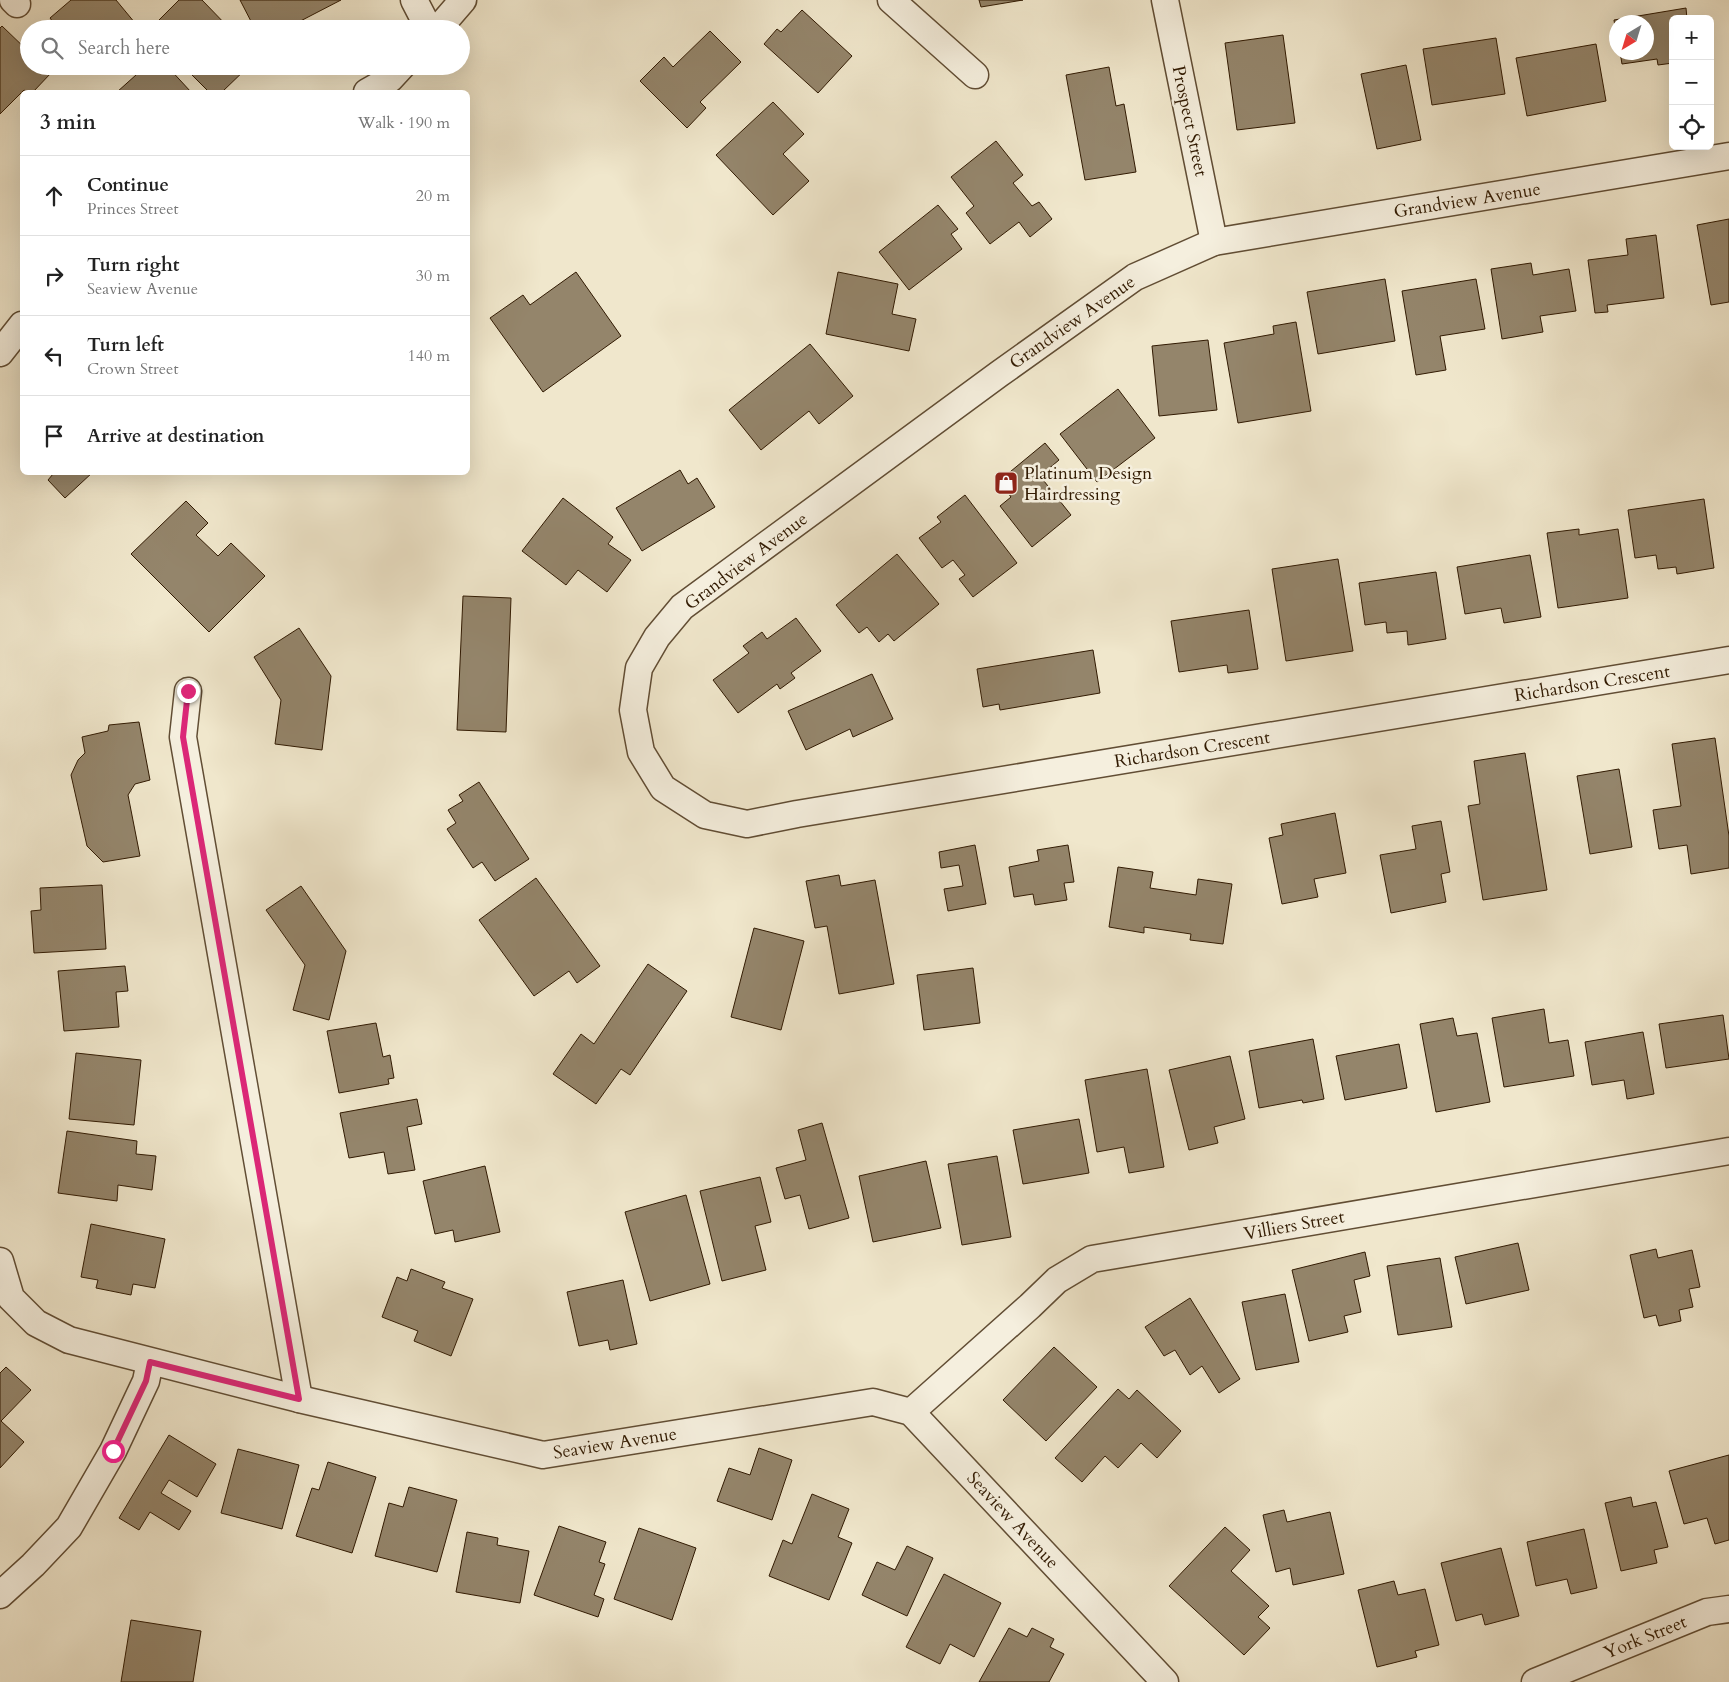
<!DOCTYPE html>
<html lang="en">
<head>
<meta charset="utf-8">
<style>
	body { margin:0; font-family:Cardo,serif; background:#f6f6f6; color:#222 }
	.controls { position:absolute; right:15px; top:15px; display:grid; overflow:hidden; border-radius:8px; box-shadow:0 5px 20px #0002 }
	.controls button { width:45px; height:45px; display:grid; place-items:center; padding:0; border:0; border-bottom:1px solid #e0e0e0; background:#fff; color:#222; font:25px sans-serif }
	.compass { position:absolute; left:1609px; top:15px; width:45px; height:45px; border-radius:50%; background:#fff; box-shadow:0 5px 20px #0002; rotate:218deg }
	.stop { position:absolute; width:15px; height:15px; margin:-11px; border:4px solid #db2777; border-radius:50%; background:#fff }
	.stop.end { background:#db2777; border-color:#fff; box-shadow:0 1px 5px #0008 }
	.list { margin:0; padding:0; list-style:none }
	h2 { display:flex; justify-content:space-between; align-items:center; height:65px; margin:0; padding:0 20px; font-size:21px }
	h2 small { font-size:16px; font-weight:400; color:#767676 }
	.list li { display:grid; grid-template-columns:32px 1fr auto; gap:15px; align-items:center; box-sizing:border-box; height:80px; padding:0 20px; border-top:1px solid #e0e0e0 }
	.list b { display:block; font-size:19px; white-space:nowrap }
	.list p { margin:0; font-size:16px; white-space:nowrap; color:#767676 }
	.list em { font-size:16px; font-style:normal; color:#767676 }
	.icon { flex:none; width:28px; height:28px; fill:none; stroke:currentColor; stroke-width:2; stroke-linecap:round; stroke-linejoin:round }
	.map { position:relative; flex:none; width:1729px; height:1682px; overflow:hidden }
	.search { position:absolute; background:#fff; box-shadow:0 5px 20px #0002; left:20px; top:20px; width:450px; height:55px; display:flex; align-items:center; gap:12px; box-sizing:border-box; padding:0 18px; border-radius:28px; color:#767676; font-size:19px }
	.panel { position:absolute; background:#fff; box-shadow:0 5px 20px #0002; left:20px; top:90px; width:450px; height:385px; border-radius:8px }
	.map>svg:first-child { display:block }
	.building { fill:#94856b; stroke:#311a02 }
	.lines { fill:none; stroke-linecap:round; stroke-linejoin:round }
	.minor-casing { stroke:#614d34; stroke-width:29 }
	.minor { stroke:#f5efde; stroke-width:26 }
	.route { stroke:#db2777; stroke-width:6 }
	.labels { text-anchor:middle; stroke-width:5; stroke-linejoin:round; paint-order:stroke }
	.street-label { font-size:18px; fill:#311a02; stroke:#f5efde }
	.poi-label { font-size:18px; fill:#311a02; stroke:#f5efde; text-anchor:start }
</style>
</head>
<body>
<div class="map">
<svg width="1729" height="1682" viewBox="0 0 1729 1682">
	<rect width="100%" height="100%" fill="#f0e7cc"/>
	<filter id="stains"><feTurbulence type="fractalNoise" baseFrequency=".004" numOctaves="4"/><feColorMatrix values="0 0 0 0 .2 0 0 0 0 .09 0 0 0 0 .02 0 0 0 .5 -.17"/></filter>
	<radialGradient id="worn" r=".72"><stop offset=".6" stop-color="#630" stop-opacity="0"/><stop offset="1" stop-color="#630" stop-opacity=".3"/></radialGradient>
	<g class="building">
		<path d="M 71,0 L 116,0 L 140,29 L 58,29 L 50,18 Z"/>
		<path d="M 179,0 L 202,0 L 230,29 L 167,29 L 159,20 Z"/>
		<path d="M 240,0 L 341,0 L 285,29 L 255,29 Z"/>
		<path d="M 979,0 L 1023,0 L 981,7 Z"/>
		<path d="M 1686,8 L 1687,19 L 1673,19 L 1673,63 L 1658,65 L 1657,59 L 1622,64 L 1620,52 L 1646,52 L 1646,22 L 1616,22 L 1616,34 L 1614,20 Z"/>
		<path d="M 802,10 L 852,56 L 818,93 L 764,44 L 777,29 L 781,32 Z"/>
		<path d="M 2,26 L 29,52 L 29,66 L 44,66 L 51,73 L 33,92 L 27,92 L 24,90 L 0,114 L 0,28 Z"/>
		<path d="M 710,31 L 741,62 L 700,102 L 706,108 L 687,128 L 640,81 L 664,57 L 673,67 Z"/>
		<path d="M 1283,35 L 1295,123 L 1237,130 L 1225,43 Z"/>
		<path d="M 1496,38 L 1505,94 L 1432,105 L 1423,49 Z"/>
		<path d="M 1596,44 L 1606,101 L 1527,116 L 1516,58 Z"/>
		<path d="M 1406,65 L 1421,140 L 1377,149 L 1361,74 Z"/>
		<path d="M 146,66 L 167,66 L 191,92 L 117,92 Z"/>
		<path d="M 183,66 L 249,66 L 222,92 L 209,92 Z"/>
		<path d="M 1109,67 L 1116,106 L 1124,104 L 1136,172 L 1085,180 L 1066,75 Z"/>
		<path d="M 773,102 L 804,134 L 783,154 L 809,181 L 773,215 L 716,155 Z"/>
		<path d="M 996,141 L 1023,175 L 1013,183 L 1032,206 L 1039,202 L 1052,219 L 1030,237 L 1019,222 L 990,244 L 966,213 L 974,206 L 951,177 Z"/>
		<path d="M 938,205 L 958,229 L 951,234 L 962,249 L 909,290 L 879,252 Z"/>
		<path d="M 1729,219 L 1729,302 L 1711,305 L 1697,225 Z"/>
		<path d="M 1656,235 L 1664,298 L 1607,305 L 1608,312 L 1595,313 L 1588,260 L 1628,255 L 1626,239 Z"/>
		<path d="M 1531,263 L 1533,275 L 1569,269 L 1576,311 L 1540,316 L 1543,332 L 1502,339 L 1491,269 Z"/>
		<path d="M 576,272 L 621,336 L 543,392 L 490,318 L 523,295 L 530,305 Z"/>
		<path d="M 838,272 L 898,284 L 892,314 L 916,319 L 909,351 L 826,334 Z"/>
		<path d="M 1385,279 L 1395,341 L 1318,354 L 1307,292 Z"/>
		<path d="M 1476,279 L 1485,329 L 1440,336 L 1446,370 L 1416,375 L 1402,291 Z"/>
		<path d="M 1296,322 L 1311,411 L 1238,423 L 1224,343 L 1274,334 L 1273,326 Z"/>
		<path d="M 1208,340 L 1217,410 L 1159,416 L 1152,346 Z"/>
		<path d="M 810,344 L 853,396 L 819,424 L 809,411 L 761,450 L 729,410 Z"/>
		<path d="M 1118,389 L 1155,438 L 1097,482 L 1060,434 Z"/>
		<path d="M 1045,443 L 1059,460 L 1040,476 L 1071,515 L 1032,547 L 1000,506 L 1011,497 L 999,481 Z"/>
		<path d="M 680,470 L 688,484 L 697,478 L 715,507 L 642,551 L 616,508 Z"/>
		<path d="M 52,472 L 93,472 L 65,498 L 48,480 L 53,474 Z"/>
		<path d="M 965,495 L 1017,563 L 973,597 L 959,579 L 965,575 L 953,560 L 942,568 L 919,538 L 941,522 L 937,517 Z"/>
		<path d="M 563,498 L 613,537 L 608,544 L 631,560 L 607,592 L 578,570 L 566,585 L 522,551 Z"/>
		<path d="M 1704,499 L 1714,568 L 1677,574 L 1676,567 L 1658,569 L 1656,555 L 1635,558 L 1628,510 Z"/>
		<path d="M 186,501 L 208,523 L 196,535 L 218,556 L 231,543 L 265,576 L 209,632 L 131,554 Z"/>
		<path d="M 1579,529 L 1579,535 L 1618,529 L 1628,598 L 1558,608 L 1547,533 Z"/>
		<path d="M 897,554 L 939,604 L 894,641 L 888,634 L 879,642 L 867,627 L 859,633 L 836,605 Z"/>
		<path d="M 1530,555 L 1541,617 L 1504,623 L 1501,608 L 1465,614 L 1457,567 Z"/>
		<path d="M 1338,559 L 1353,651 L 1286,661 L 1272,569 Z"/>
		<path d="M 1436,572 L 1446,639 L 1408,645 L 1407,631 L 1387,633 L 1386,622 L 1365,625 L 1359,583 Z"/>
		<path d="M 463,596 L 511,598 L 506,732 L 457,730 Z"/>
		<path d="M 1249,610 L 1258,669 L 1228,673 L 1227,665 L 1179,672 L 1171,621 Z"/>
		<path d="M 796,618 L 821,651 L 791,673 L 795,678 L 780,689 L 777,684 L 738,713 L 713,680 L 749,653 L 743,646 L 762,632 L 767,639 Z"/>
		<path d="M 299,628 L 331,676 L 322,750 L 275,744 L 281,700 L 254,657 Z"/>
		<path d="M 1093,650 L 1100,693 L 1000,710 L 999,704 L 983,707 L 977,669 Z"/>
		<path d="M 872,674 L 893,719 L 853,737 L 850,729 L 806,750 L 788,711 Z"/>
		<path d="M 139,722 L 150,780 L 135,784 L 128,795 L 140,856 L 103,862 L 87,846 L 71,775 L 78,760 L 85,753 L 82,737 L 108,731 L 109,725 Z"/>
		<path d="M 1715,738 L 1729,836 L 1729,868 L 1691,874 L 1687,845 L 1659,849 L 1653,810 L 1681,806 L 1672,744 Z"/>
		<path d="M 1525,753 L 1547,890 L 1483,900 L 1468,806 L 1480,804 L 1474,761 Z"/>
		<path d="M 1619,769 L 1632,847 L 1590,854 L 1577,776 Z"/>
		<path d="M 479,782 L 529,859 L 495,881 L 482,862 L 473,868 L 447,829 L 456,823 L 448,810 L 463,801 L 459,795 Z"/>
		<path d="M 1335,813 L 1346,873 L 1314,879 L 1318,897 L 1282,904 L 1269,838 L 1283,835 L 1281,824 Z"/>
		<path d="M 1441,821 L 1450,872 L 1441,874 L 1446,902 L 1391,913 L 1380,855 L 1416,849 L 1412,826 Z"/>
		<path d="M 975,845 L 986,904 L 948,911 L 944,889 L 963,886 L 959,865 L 941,868 L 939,852 Z"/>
		<path d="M 1068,845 L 1074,882 L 1064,883 L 1067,900 L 1035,905 L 1033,894 L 1014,897 L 1009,867 L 1039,861 L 1037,850 Z"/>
		<path d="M 1118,867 L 1153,872 L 1150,888 L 1196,895 L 1198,879 L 1232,884 L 1223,944 L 1190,940 L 1191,934 L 1144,927 L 1144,933 L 1109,927 Z"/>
		<path d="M 839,875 L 841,886 L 875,880 L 894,984 L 839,994 L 827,926 L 815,928 L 806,881 Z"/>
		<path d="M 536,878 L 600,966 L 577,983 L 569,971 L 534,996 L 479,920 Z"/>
		<path d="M 102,885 L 106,949 L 34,953 L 31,911 L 41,910 L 40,888 Z"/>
		<path d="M 301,886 L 346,951 L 329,1020 L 293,1010 L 305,965 L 266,910 Z"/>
		<path d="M 754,928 L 804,941 L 781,1030 L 731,1017 Z"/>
		<path d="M 648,964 L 687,991 L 630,1075 L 621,1069 L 596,1104 L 553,1074 L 581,1034 L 594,1044 Z"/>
		<path d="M 125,966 L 128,991 L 116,992 L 119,1027 L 64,1031 L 58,971 Z"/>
		<path d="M 973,968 L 980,1023 L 924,1030 L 917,975 Z"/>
		<path d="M 1544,1009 L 1549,1043 L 1568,1040 L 1574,1076 L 1504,1087 L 1492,1018 Z"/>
		<path d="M 1723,1015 L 1729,1059 L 1666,1068 L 1659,1024 Z"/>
		<path d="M 1453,1018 L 1457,1036 L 1477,1033 L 1490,1102 L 1436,1112 L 1420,1024 Z"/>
		<path d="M 376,1023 L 383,1057 L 390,1055 L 394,1078 L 388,1079 L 389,1084 L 339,1093 L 327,1031 Z"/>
		<path d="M 1643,1032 L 1654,1094 L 1627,1099 L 1624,1080 L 1592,1085 L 1585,1042 Z"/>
		<path d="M 1313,1039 L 1324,1099 L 1303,1103 L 1302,1100 L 1259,1108 L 1249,1051 Z"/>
		<path d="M 1399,1044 L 1407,1088 L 1345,1100 L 1336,1056 Z"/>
		<path d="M 76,1053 L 141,1060 L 134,1125 L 69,1119 Z"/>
		<path d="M 1230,1056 L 1245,1119 L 1214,1127 L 1218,1143 L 1189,1150 L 1169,1070 Z"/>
		<path d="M 1147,1069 L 1164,1167 L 1129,1173 L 1124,1147 L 1097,1152 L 1085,1080 Z"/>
		<path d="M 417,1099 L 422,1124 L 407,1127 L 415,1170 L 388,1174 L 384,1152 L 349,1158 L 340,1113 Z"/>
		<path d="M 1079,1119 L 1089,1173 L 1023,1184 L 1013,1130 Z"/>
		<path d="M 822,1123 L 849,1218 L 809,1229 L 800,1195 L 785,1199 L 776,1168 L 806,1160 L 798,1130 Z"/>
		<path d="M 67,1131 L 137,1141 L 136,1154 L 156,1156 L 152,1190 L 118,1185 L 117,1201 L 58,1193 Z"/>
		<path d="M 997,1156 L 1011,1237 L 962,1245 L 948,1164 Z"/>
		<path d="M 926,1161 L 941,1228 L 873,1242 L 859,1176 Z"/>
		<path d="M 485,1166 L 500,1232 L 455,1242 L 453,1230 L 435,1234 L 423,1181 Z"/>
		<path d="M 760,1177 L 771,1222 L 755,1226 L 766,1270 L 722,1281 L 700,1191 Z"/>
		<path d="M 686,1195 L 710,1284 L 650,1301 L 625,1212 Z"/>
		<path d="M 91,1224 L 165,1239 L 155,1288 L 133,1284 L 131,1295 L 96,1288 L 98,1280 L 81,1277 Z"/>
		<path d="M 1518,1243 L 1529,1290 L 1466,1304 L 1455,1257 Z"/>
		<path d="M 1656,1249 L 1658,1258 L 1692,1250 L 1700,1287 L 1689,1289 L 1693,1307 L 1679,1310 L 1681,1321 L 1659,1326 L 1656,1315 L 1644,1318 L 1630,1255 Z"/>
		<path d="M 1365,1252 L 1370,1276 L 1354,1280 L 1361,1312 L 1344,1316 L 1348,1332 L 1309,1341 L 1292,1270 Z"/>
		<path d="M 1440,1258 L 1452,1327 L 1398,1335 L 1387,1266 Z"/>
		<path d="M 411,1269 L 445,1282 L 442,1288 L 473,1299 L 451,1356 L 414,1341 L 418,1331 L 382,1317 L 397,1277 L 407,1281 Z"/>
		<path d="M 623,1280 L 637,1344 L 610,1350 L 608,1340 L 579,1346 L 567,1292 Z"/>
		<path d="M 1285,1294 L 1299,1362 L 1256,1370 L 1242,1302 Z"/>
		<path d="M 1190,1298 L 1240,1379 L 1219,1393 L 1202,1366 L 1190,1375 L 1175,1350 L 1164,1356 L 1145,1327 Z"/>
		<path d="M 1054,1347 L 1097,1387 L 1046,1441 L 1003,1400 Z"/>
		<path d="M 6,1367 L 31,1390 L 1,1421 L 24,1442 L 0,1468 L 0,1373 Z"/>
		<path d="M 1118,1389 L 1129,1399 L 1137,1390 L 1181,1431 L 1157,1458 L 1141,1443 L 1118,1468 L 1105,1456 L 1082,1482 L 1055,1458 Z"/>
		<path d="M 169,1435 L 216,1464 L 197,1497 L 169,1480 L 161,1493 L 191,1511 L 179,1530 L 150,1512 L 139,1530 L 119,1518 Z"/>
		<path d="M 759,1448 L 792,1460 L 772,1520 L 717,1501 L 729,1468 L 750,1475 Z"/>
		<path d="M 238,1449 L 299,1465 L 282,1529 L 221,1513 Z"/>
		<path d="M 1729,1455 L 1729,1540 L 1715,1544 L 1707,1518 L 1684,1524 L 1669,1471 Z"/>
		<path d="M 328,1462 L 376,1477 L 352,1553 L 296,1536 L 312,1488 L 319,1490 Z"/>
		<path d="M 409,1487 L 457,1500 L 437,1572 L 375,1556 L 389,1503 L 403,1507 Z"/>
		<path d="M 812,1494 L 849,1509 L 838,1537 L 852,1543 L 829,1600 L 769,1576 L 783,1540 L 792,1544 Z"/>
		<path d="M 1631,1497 L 1633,1507 L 1656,1502 L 1668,1547 L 1654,1550 L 1657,1563 L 1621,1571 L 1605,1503 Z"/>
		<path d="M 1284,1510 L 1287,1522 L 1330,1512 L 1344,1574 L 1293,1585 L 1290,1568 L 1276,1572 L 1263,1515 Z"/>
		<path d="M 559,1526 L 606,1542 L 599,1562 L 605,1564 L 594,1595 L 604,1599 L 598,1617 L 534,1595 Z"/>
		<path d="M 1225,1527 L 1250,1550 L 1231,1571 L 1269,1606 L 1258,1617 L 1270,1628 L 1244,1655 L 1169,1586 Z"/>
		<path d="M 639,1528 L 696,1548 L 672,1620 L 614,1599 Z"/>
		<path d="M 1584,1529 L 1597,1588 L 1571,1594 L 1567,1579 L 1536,1586 L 1527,1542 Z"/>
		<path d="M 467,1532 L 498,1538 L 497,1545 L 529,1551 L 520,1603 L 456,1592 Z"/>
		<path d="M 907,1546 L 933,1558 L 907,1616 L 862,1595 L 877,1562 L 895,1570 Z"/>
		<path d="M 1501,1548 L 1519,1616 L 1485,1625 L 1482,1614 L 1456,1621 L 1441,1563 Z"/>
		<path d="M 944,1574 L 1001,1603 L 974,1657 L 950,1644 L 940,1664 L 906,1647 Z"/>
		<path d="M 1394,1581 L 1398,1595 L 1425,1589 L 1439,1645 L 1415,1651 L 1417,1657 L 1377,1667 L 1358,1590 Z"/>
		<path d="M 131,1620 L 201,1631 L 193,1682 L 121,1682 Z"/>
		<path d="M 1009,1628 L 1027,1637 L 1032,1628 L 1054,1639 L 1050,1647 L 1064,1654 L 1049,1682 L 979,1682 Z"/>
	</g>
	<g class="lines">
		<g class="minor-casing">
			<g id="minor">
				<path d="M 13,0 L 17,4"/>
				<path d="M 414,0 L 429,29"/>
				<path d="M 891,0 L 975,75"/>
				<path d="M 1165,0 L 1214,242"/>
				<path d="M 438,29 L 463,0"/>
				<path d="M 367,92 L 390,79 L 402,66"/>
				<path d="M 1729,156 L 1214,242 L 1135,277 L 999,374 L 682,607 L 657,637 L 639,668 L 633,710 L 641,752 L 663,788 L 705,815 L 747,824 L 797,814 L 1729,660"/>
				<path d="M 0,353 L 22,325"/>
				<path d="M 188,691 L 183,737 L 299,1399"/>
				<path d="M 0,1261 L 11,1298 L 36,1323 L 69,1340 L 299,1399 L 543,1455 L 873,1402 L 911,1412 L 1165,1682"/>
				<path d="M 911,1412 L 1030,1306 L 1057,1280 L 1092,1259 L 1729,1151"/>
				<path d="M 0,1595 L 33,1565 L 69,1527 L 113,1451 L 146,1381 L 150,1362"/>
				<path d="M 1535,1682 L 1707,1612 L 1729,1609"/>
			</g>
		</g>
		<use href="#minor" class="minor"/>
	</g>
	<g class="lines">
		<path class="route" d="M 113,1451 L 146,1381 L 150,1362 L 299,1399 L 183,737 L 188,691"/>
	</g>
	<defs>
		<g id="shop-square" transform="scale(1.25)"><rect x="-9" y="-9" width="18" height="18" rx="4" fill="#8f2418" stroke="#f5efde"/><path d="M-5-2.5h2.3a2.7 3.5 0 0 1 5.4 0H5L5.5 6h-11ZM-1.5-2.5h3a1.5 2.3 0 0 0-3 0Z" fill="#fff"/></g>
	</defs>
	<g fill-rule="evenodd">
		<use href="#shop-square" x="1006" y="483"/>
	</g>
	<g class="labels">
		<g class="street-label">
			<text transform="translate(1190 121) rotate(78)" y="6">Prospect Street</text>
			<text transform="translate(1467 200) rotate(-9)" y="6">Grandview Avenue</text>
			<text transform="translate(1072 322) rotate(-35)" y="6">Grandview Avenue</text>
			<text transform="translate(746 561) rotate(-37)" y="6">Grandview Avenue</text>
			<text transform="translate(1592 683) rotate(-9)" y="6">Richardson Crescent</text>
			<text transform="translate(1192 749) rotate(-9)" y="6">Richardson Crescent</text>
			<text transform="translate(1294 1225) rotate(-10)" y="6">Villiers Street</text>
			<text transform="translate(615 1443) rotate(-9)" y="6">Seaview Avenue</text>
			<text transform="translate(1013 1520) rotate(47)" y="6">Seaview Avenue</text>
			<text transform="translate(1645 1637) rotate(-22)" y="6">York Street</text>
		</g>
		<g class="poi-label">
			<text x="1024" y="479">Platinum Design<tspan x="1024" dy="21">Hairdressing</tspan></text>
		</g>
	</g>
	<rect width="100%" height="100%" filter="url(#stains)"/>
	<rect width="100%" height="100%" fill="url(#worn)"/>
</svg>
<div class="controls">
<button>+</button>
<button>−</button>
<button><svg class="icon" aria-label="locate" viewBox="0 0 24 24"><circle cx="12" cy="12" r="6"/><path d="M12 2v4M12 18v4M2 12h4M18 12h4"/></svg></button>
</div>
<svg class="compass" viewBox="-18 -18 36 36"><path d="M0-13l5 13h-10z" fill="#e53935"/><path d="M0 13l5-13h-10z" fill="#767676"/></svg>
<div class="stop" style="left:113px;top:1451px"></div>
<div class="stop end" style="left:188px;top:691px"></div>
<div class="search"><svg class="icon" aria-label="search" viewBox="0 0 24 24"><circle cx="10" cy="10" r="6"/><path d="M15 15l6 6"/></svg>Search here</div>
<section class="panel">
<h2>3 min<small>Walk · 190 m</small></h2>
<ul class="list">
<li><svg class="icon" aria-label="ahead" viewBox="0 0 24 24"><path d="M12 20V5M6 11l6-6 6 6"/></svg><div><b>Continue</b><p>Princes Street</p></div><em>20 m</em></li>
<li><svg class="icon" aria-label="right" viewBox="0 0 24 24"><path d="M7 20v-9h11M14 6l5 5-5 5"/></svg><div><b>Turn right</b><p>Seaview Avenue</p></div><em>30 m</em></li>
<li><svg class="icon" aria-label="left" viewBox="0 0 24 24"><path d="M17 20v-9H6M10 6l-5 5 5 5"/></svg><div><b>Turn left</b><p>Crown Street</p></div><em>140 m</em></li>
<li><svg class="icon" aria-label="arrive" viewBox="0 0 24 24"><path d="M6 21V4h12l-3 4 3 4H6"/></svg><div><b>Arrive at destination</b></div></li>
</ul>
</section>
</div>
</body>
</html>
